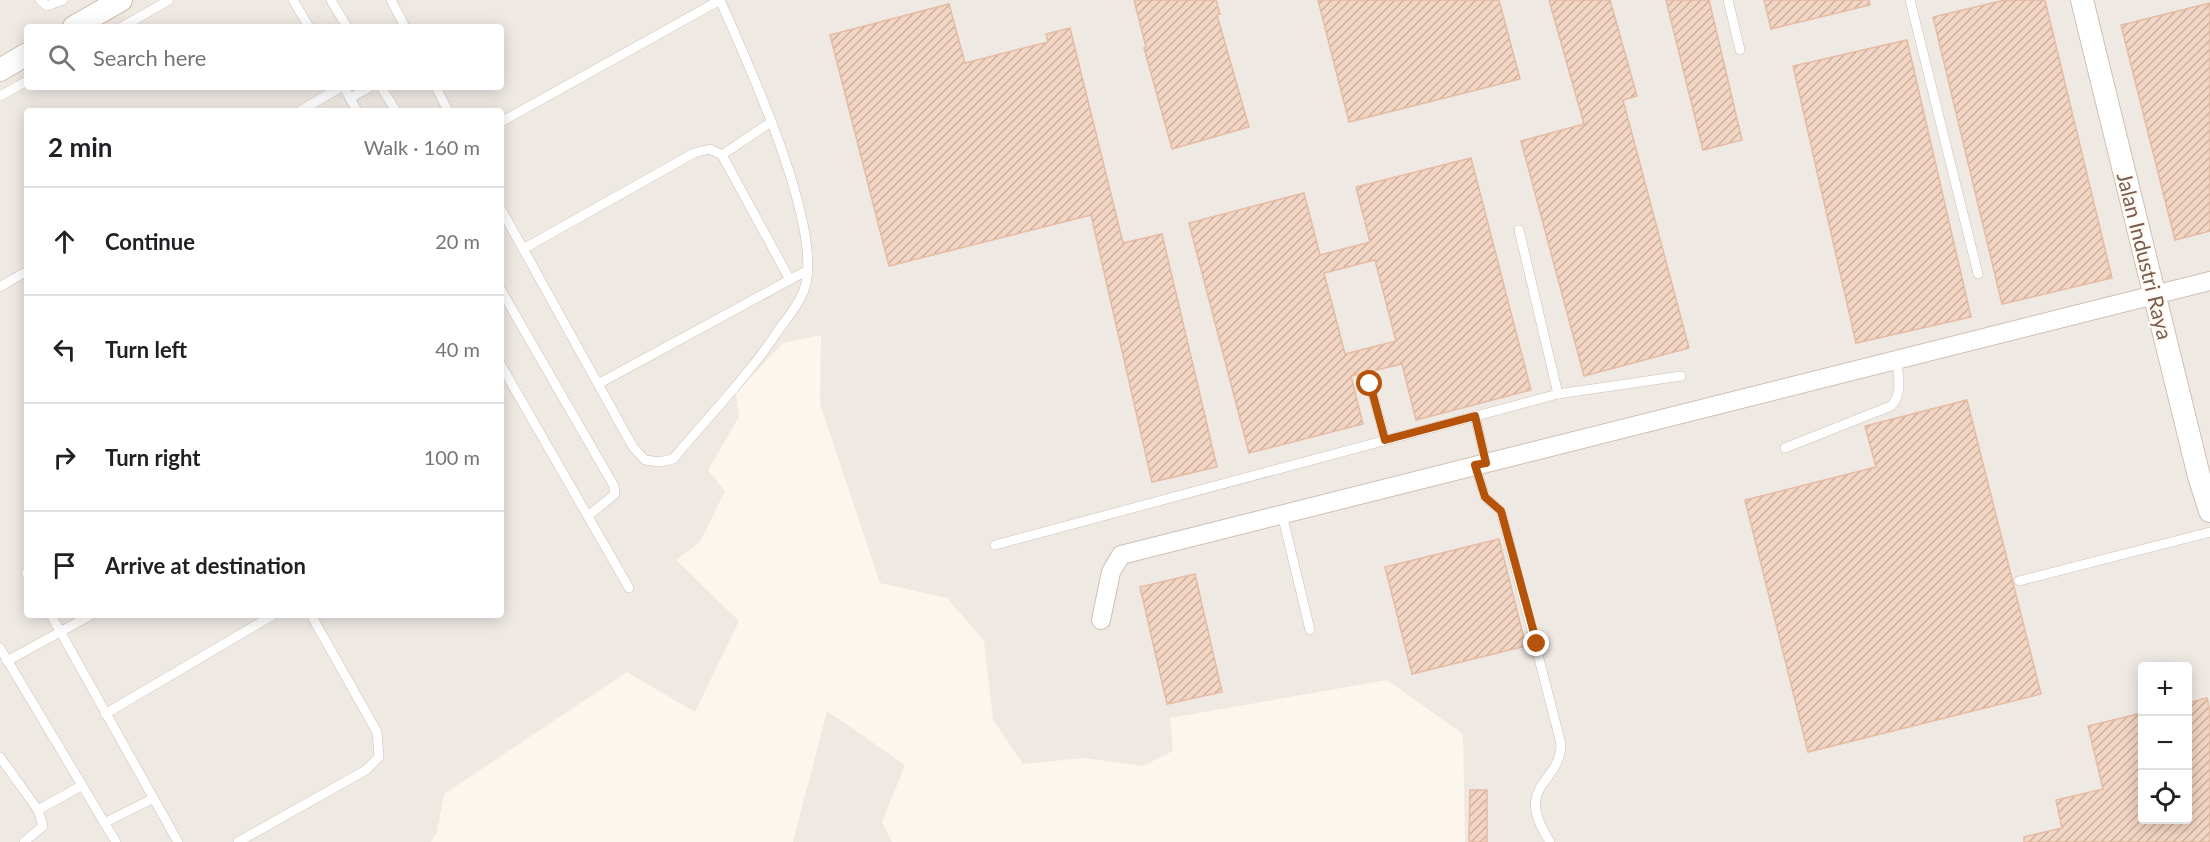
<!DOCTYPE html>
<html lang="en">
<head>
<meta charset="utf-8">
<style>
	body { margin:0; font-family:Lato,sans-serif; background:#f2f2f2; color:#202124 }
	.controls { position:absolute; right:18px; bottom:18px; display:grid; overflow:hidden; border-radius:6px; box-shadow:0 3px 15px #0003 }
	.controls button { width:54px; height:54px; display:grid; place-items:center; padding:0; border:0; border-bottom:2px solid #e0e0e0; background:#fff; color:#202124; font:30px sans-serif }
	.stop { position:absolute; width:18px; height:18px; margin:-14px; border:4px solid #b45309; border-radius:50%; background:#fff }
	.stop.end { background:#b45309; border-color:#fff; box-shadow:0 2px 6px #0008 }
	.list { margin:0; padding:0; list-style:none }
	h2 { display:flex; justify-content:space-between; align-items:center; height:78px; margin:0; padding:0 24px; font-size:26px }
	h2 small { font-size:20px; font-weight:400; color:#757577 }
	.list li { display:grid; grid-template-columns:39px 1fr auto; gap:18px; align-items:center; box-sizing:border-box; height:108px; padding:0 24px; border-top:2px solid #e0e0e0 }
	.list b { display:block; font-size:22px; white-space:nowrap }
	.list em { font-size:20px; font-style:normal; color:#757577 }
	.icon { flex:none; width:33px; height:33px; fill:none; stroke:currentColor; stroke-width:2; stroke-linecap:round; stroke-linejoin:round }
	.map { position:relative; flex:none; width:2210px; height:842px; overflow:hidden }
	.search { position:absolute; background:#fff; box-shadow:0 3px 15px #0003; left:24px; top:24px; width:480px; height:66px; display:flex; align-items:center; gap:15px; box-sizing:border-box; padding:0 21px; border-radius:6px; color:#757577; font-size:22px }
	.panel { position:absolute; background:#fff; box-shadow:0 3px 15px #0003; left:24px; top:108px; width:480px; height:510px; border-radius:6px }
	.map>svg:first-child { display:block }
	.industrial { fill:#efe9e4; fill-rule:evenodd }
	.building { fill:url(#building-hatch); stroke:#e6bba3; stroke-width:1.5; fill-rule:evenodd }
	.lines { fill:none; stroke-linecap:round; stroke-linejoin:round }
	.service-casing { stroke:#d1beb0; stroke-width:10 }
	.minor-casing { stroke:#d1beb0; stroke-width:20 }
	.tertiary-casing { stroke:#d1beb0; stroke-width:24 }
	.service { stroke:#fff; stroke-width:9 }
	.minor { stroke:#fff; stroke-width:18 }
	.tertiary { stroke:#fff; stroke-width:22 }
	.route { stroke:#b45309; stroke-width:8 }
	.labels { text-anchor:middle; stroke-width:4.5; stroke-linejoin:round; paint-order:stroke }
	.street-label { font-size:21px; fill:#7a5c4d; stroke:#fffaf3 }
</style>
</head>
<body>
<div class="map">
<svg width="2210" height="842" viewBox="0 0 2210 842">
	<defs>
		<pattern id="building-hatch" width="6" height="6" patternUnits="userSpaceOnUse" patternTransform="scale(1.5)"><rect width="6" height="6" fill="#f3d5c3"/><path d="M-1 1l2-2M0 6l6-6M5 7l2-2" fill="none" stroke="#cab0a1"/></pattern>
	</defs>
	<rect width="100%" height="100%" fill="#fdf6ec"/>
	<g class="industrial">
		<path d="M 0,0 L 2210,0 L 2210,842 L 1465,842 L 1463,734 L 1387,680 L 1170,718 L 1173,751 L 1143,766 L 1083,758 L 1023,764 L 993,720 L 984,641 L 947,598 L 880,583 L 820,404 L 821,335 L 783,343 L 736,393 L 739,417 L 708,470 L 725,491 L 700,542 L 676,560 L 739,621 L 695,712 L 627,672 L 444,794 L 437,832 L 431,842 L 0,842 ZM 27,27 L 501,27 L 501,87 L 27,87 ZM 27,111 L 501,111 L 501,615 L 27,615 ZM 2142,666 L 2188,666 L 2188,820 L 2142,820 Z"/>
		<path d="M 827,711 L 905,765 L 882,822 L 892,842 L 793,842 Z"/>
	</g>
	<g class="building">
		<path d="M 1134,0 L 1216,0 L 1220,14 L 1217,15 L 1249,127 L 1172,149 L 1144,48 L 1146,47 Z"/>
		<path d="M 1318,0 L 1499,0 L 1520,79 L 1349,122 Z"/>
		<path d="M 1549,0 L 1610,0 L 1637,96 L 1623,100 L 1689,348 L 1584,376 L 1521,141 L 1584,124 Z"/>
		<path d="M 1666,0 L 1709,0 L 1742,140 L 1703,150 Z"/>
		<path d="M 1764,0 L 1869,0 L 1870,5 L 1771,29 Z"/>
		<path d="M 2005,0 L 2045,0 L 2112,278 L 2002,304 L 1933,17 Z"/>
		<path d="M 2210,3 L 2210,231 L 2175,240 L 2121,25 Z"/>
		<path d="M 949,4 L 965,63 L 1048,42 L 1046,34 L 1070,28 L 1123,243 L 1162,234 L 1217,467 L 1152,482 L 1091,215 L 889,266 L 830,35 Z"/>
		<path d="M 1907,40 L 1971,317 L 1856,343 L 1793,66 Z"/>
		<path d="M 1471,158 L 1531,390 L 1416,420 L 1402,364 L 1351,376 L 1363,424 L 1249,453 L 1189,223 L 1304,193 L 1320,255 L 1370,242 L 1356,187 ZM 1375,260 L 1396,341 L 1345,354 L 1324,273 Z"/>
		<path d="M 1967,400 L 2041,694 L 1808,752 L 1745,500 L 1876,467 L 1865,426 Z"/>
		<path d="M 1499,539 L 1526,646 L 1412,674 L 1385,567 Z"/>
		<path d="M 1195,574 L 1222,692 L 1167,704 L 1140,587 Z"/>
		<path d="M 2207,698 L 2210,712 L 2210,842 L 2024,842 L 2024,837 L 2062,828 L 2056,800 L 2103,789 L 2088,726 L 2142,713 L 2142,819 L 2187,819 L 2187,703 Z"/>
		<path d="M 1470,790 L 1487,790 L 1487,842 L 1469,842 Z"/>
	</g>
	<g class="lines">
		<g class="service-casing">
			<g id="service">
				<path d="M 40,0 L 47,6 L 63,0"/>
				<path d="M 293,0 L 309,27"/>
				<path d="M 331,0 L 347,27"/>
				<path d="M 391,0 L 405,27"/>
				<path d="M 1728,0 L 1740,50"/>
				<path d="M 1910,0 L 1978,274"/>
				<path d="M 122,27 L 169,0"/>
				<path d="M 344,87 L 357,111"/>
				<path d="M 381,87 L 396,111"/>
				<path d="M 436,87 L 448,111"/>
				<path d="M 0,96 L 27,81"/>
				<path d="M 350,98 L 370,87"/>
				<path d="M 300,111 L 341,87"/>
				<path d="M 501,122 L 720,0"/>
				<path d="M 722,155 L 771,122"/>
				<path d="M 501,209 L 633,447 L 645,460 L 660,462 L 673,459 C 709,416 749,375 780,328 C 789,316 799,304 804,290 C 826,231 746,59 720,0"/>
				<path d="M 1519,230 L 1558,394"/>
				<path d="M 523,249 L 694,153 L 710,149 L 722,155 L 789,278"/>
				<path d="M 0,287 L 27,271"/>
				<path d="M 501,290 L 614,486 L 615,494 L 588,516"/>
				<path d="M 501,365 L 629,588"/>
				<path d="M 598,384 L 808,270"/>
				<path d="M 1370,384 L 1385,440"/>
				<path d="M 1475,416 L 1486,463"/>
				<path d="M 1785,448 L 1891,406 C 1903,394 1898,376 1897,361"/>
				<path d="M 1475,465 L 1485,497 L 1501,511 L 1561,744 C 1560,786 1512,783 1550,842"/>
				<path d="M 1282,514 L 1310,630"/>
				<path d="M 995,545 L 1558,394 L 1681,376"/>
				<path d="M 26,573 L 27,575"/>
				<path d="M 2019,581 L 2210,532"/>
				<path d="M 51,615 L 178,842"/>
				<path d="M 0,648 L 116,842"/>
				<path d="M 7,661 L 91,615"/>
				<path d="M 105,714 L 273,615"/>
				<path d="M 0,757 L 38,810 L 81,786"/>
				<path d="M 104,823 L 152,799"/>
				<path d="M 24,842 L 43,826 L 38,810"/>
				<path d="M 238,842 L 366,770 L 379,757 L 377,732 L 311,615"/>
			</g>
		</g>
		<g class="minor-casing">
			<path id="minor" d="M 1101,620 L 1111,572 L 1121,555 L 2210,281"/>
		</g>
		<g class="tertiary-casing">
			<g id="tertiary">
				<path d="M 2082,0 L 2199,476 L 2210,511"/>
				<path d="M 74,27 L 121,0"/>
				<path d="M 0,70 L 27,54"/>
			</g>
		</g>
		<use href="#service" class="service"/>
		<use href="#minor" class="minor"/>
		<use href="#tertiary" class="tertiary"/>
	</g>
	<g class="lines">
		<path class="route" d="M 1370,384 L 1385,440 L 1475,416 L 1486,463 L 1475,465 L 1485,497 L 1501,511 L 1537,644"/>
	</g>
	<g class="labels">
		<g class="street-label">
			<text transform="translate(2144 256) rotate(76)" y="7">Jalan Industri Raya</text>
		</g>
	</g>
</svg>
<div class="controls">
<button>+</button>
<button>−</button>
<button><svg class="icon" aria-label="locate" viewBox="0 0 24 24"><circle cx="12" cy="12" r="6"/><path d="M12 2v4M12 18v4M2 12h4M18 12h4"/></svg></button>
</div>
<div class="stop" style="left:1370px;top:384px"></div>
<div class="stop end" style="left:1537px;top:644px"></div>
<div class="search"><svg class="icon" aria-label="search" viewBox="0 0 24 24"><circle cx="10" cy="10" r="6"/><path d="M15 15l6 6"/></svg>Search here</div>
<section class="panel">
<h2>2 min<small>Walk · 160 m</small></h2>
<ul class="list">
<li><svg class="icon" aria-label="ahead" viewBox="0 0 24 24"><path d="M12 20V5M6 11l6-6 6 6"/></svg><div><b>Continue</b></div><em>20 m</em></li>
<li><svg class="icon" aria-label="left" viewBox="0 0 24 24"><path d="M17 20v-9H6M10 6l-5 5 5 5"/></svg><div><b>Turn left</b></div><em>40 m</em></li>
<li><svg class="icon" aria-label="right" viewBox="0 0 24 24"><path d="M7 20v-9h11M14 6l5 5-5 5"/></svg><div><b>Turn right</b></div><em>100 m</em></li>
<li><svg class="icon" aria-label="arrive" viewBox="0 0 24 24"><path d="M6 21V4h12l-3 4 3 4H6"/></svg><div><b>Arrive at destination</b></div></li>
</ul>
</section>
</div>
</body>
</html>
